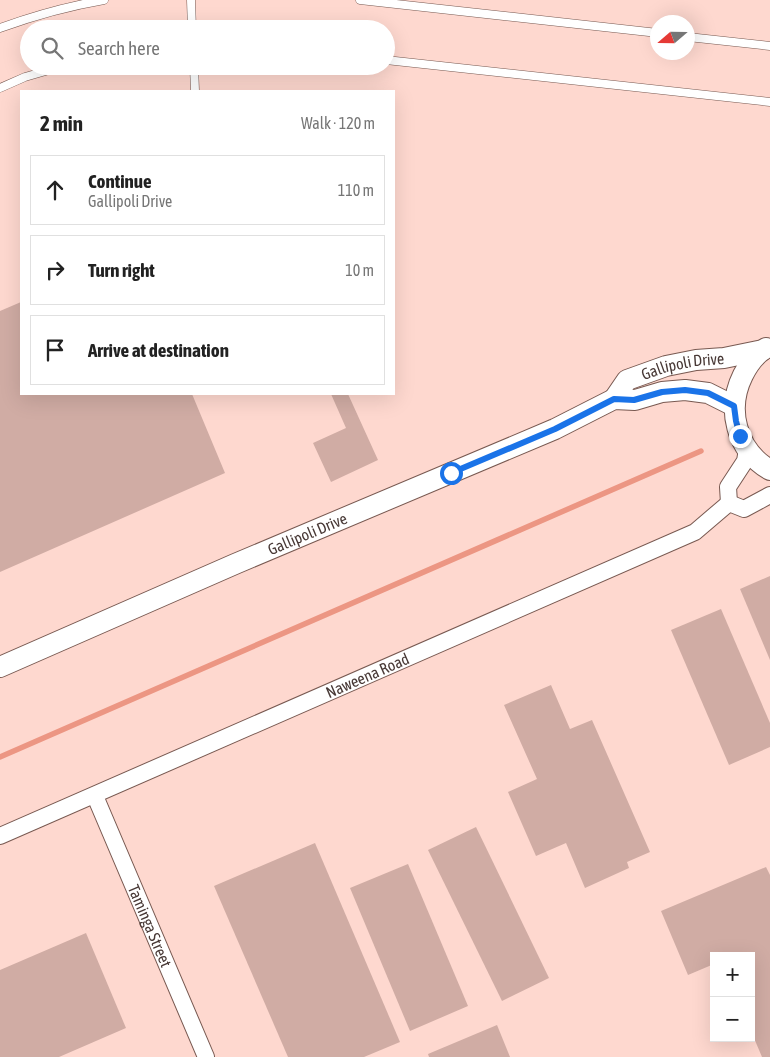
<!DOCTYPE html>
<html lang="en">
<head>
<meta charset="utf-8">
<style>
	body { margin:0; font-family:"Asap Condensed",sans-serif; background:#f6f6f6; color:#222 }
	.controls { position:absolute; right:15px; bottom:15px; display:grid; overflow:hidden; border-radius:0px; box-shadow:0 5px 20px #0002 }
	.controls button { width:45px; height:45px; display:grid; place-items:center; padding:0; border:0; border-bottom:1px solid #e0e0e0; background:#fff; color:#222; font:25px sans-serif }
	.compass { position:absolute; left:650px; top:15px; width:45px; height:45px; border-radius:50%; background:#fff; box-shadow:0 5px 20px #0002; rotate:250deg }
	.stop { position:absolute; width:15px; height:15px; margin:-11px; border:4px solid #1a73e8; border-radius:50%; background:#fff }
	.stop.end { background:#1a73e8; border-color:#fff; box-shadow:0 1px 5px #0008 }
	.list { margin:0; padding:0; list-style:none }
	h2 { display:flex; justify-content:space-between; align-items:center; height:65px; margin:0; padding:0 20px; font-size:21px }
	h2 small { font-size:16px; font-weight:400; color:#767676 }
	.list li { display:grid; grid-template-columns:32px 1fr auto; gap:15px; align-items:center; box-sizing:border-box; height:70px; margin:0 10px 10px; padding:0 10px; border:1px solid #e0e0e0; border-radius:0px }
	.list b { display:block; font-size:19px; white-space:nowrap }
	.list p { margin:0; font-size:16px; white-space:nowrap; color:#767676 }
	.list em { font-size:16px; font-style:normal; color:#767676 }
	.icon { flex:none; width:28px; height:28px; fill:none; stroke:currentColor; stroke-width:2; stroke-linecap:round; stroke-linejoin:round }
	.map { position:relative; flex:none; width:770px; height:1057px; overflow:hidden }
	.search { position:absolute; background:#fff; box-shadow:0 5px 20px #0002; left:20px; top:20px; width:375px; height:55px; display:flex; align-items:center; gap:12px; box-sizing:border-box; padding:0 18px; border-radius:28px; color:#767676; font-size:19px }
	.panel { position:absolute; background:#fff; box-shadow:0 5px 20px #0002; left:20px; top:90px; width:375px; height:305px; border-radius:0px }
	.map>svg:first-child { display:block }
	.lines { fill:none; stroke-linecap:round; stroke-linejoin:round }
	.stream { stroke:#ec9683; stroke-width:5.5 }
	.building { fill:#d0aca4 }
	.service-casing { stroke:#785951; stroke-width:9 }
	.minor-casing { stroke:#785951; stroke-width:18 }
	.tertiary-casing { stroke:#785951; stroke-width:22 }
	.service { stroke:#fff; stroke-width:8 }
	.minor { stroke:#fff; stroke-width:16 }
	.tertiary { stroke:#fff; stroke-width:20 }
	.route { stroke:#1a73e8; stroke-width:6 }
	.labels { text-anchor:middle; stroke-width:4; stroke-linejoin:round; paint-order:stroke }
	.street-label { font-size:16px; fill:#483936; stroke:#fed8cf }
</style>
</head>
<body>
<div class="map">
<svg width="770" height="1057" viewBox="0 0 770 1057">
	<rect width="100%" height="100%" fill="#fed8cf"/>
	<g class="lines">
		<path class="stream" d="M 0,757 L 701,451"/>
	</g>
	<g class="building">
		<path d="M 21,302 L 21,394 L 192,394 L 225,473 L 0,572 L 0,311 Z"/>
		<path d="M 331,394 L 348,394 L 378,460 L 331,482 L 313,443 L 346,428 Z"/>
		<path d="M 770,576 L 770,660 L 740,589 Z"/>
		<path d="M 721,609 L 770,723 L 770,747 L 729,765 L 671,630 Z"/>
		<path d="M 551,685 L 570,729 L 592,720 L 650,852 L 627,862 L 629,868 L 585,888 L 566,843 L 536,856 L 508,792 L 537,779 L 504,705 Z"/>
		<path d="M 476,827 L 549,978 L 502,1001 L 428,850 Z"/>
		<path d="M 315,843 L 400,1042 L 364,1057 L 288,1057 L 214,886 Z"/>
		<path d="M 408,864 L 468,1006 L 410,1031 L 350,888 Z"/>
		<path d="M 766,867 L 770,875 L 770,1057 L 762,1057 L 751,1031 L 751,956 L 714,956 L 714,964 L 688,975 L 661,911 Z"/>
		<path d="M 86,933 L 126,1028 L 59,1057 L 0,1057 L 0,970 Z"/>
		<path d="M 497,1025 L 510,1057 L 429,1057 L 428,1054 Z"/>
	</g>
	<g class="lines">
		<g class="service-casing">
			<g id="service">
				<path d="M 191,0 L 192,29"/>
				<path d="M 360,0 L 658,33"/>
				<path d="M 0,28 C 33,16 69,6 104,0"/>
				<path d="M 688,37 L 770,46"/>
				<path d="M 386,60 L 770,102"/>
				<path d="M 194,66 L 195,91"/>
				<path d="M 0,88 L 25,77 L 63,66"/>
			</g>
		</g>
		<g class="minor-casing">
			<g id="minor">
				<path d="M 729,503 L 728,487 L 745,461 L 747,449"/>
				<path d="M 729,503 L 744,509 L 770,495"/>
				<path id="s1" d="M 95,796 L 206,1057"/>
				<path id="s2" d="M 0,836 L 695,532 L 729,503"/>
			</g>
		</g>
		<g class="tertiary-casing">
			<g id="tertiary">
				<path d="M 766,348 C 756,354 748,365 743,375 C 726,409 736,450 770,470"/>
				<path id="s3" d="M 614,399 L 627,380 L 666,366 L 696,360 L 724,358 L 763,350"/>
				<path id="s4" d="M 0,667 L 235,564 L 555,429 L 614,399 L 635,400 L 662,392 L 685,390 L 708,393 L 734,406"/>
			</g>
		</g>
		<use href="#service" class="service"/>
		<use href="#minor" class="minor"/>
		<use href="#tertiary" class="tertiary"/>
	</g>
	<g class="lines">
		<path class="route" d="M 451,473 L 555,429 L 614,399 L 634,400 L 662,392 L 685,390 L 708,393 L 734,406 L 736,421 L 740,436"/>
	</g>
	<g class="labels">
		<g class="street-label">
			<text dy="6" stroke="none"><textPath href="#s3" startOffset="81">Gallipoli Drive</textPath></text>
			<text dy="6" stroke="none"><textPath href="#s4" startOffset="335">Gallipoli Drive</textPath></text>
			<text dy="6" stroke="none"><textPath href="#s2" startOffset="401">Naweena Road</textPath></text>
			<text dy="6" stroke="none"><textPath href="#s1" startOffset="141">Taminga Street</textPath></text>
		</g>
	</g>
</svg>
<div class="controls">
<button>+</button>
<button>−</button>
</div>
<svg class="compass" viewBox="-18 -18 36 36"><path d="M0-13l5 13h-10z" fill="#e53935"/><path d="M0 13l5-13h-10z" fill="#767676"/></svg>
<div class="stop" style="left:451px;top:473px"></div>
<div class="stop end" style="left:740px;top:436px"></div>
<div class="search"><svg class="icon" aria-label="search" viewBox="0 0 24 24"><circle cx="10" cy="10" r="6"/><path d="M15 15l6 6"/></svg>Search here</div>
<section class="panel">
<h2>2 min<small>Walk · 120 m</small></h2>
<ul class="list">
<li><svg class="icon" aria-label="ahead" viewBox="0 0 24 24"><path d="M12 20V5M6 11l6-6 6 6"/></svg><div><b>Continue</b><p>Gallipoli Drive</p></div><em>110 m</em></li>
<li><svg class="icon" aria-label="right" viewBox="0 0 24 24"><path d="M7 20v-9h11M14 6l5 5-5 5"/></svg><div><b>Turn right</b></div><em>10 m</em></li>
<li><svg class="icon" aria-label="arrive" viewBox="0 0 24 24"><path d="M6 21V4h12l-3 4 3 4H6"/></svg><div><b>Arrive at destination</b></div></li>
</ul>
</section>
</div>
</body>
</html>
